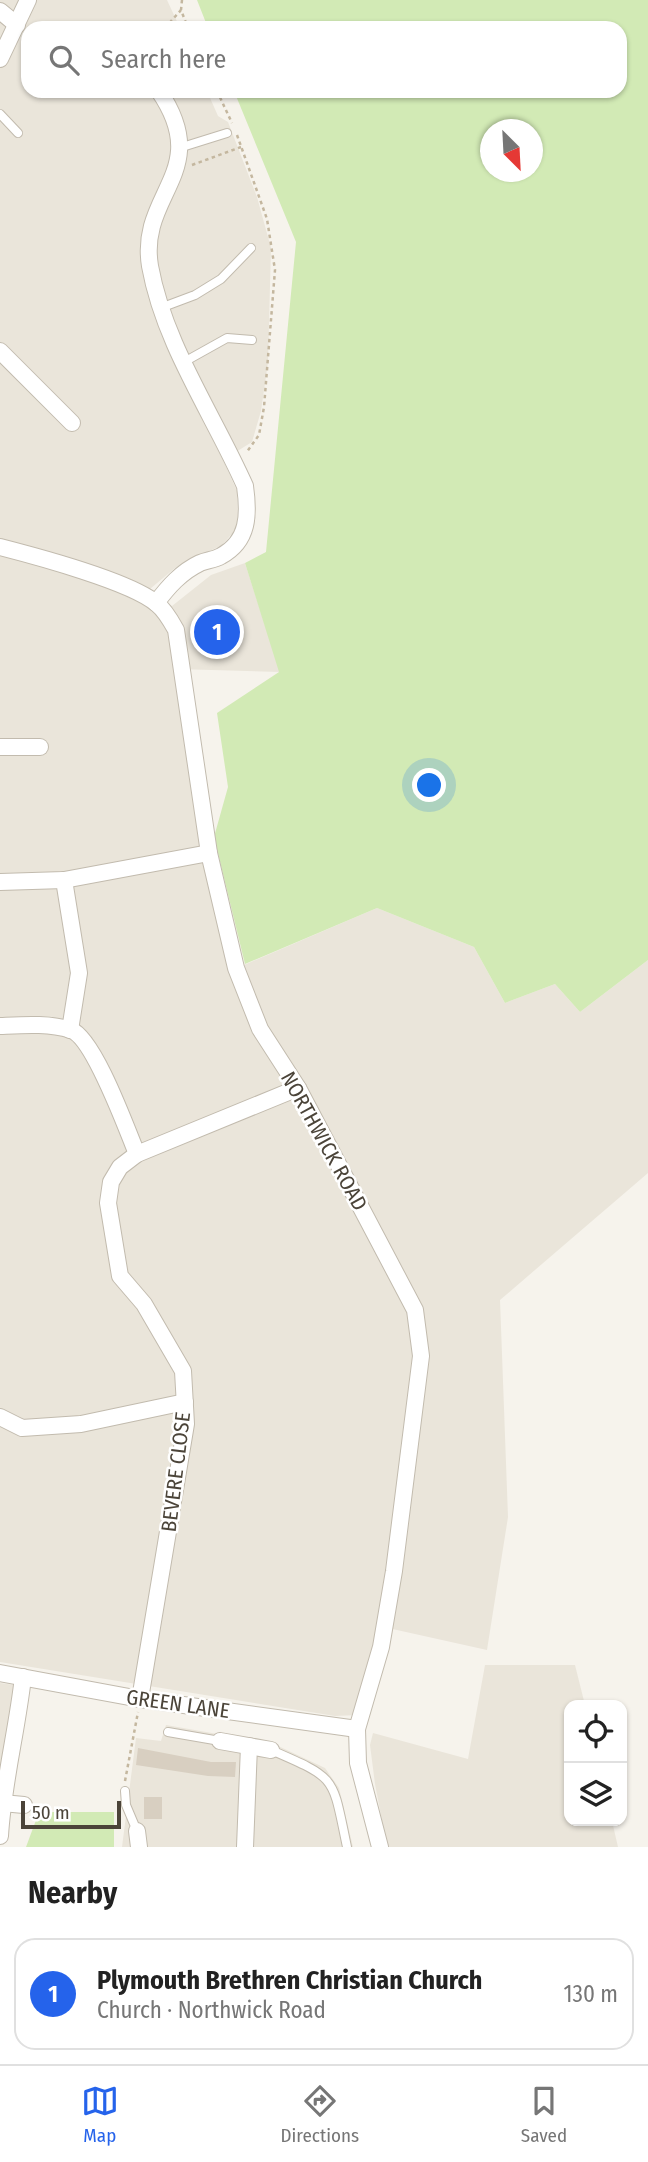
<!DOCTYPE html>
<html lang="en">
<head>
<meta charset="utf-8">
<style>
	body { margin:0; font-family:"Fira Sans Condensed",sans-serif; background:#f2f2f2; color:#222 }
	.controls { position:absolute; right:21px; bottom:21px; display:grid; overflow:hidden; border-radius:14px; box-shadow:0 2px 5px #0004 }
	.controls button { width:63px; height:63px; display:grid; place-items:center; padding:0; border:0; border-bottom:2px solid #e0e0e0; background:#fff; color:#222; font:35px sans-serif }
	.compass { position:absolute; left:480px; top:119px; width:63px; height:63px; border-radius:50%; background:#fff; box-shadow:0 2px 5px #0004; rotate:156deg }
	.scale { position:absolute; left:21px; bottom:18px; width:100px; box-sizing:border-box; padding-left:7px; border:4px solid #4b4439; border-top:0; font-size:19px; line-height:24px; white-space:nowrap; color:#4b4439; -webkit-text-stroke:5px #fff; paint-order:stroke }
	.you { position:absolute; left:430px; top:786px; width:24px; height:24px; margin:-18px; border:5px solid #fff; border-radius:50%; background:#1a73e8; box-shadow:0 0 0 10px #1a73e833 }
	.badge { display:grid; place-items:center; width:46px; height:46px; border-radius:50%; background:#2563eb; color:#fff; font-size:23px; font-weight:700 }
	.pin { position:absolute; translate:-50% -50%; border:4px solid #fff; box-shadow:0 2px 7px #0006 }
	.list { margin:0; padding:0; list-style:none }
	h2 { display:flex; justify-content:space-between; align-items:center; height:91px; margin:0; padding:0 28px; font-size:30px }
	h2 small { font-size:23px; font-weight:400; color:#767676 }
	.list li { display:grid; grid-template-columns:46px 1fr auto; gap:21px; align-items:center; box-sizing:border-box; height:112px; margin:0 14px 14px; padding:0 14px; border:2px solid #e0e0e0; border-radius:21px }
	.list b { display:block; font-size:26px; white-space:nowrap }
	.list p { margin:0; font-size:23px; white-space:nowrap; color:#767676 }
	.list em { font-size:23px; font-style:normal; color:#767676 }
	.icon { flex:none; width:38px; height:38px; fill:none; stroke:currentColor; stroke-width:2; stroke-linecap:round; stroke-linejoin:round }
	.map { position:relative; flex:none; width:648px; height:1847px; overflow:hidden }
	.search { position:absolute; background:#fff; box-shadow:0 2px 5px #0004; left:21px; right:21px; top:21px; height:77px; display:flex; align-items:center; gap:18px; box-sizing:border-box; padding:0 24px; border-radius:21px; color:#767676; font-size:26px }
	.sheet { height:217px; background:#fff }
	nav { display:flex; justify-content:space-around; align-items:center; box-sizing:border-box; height:98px; border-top:2px solid #e0e0e0; background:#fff; font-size:19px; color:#767676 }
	nav a { display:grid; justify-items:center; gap:4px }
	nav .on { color:#2563eb }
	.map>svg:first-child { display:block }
	.residential { fill:#eae5da }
	.green { fill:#d2eab5; fill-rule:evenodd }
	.building { fill:#d8cfc1 }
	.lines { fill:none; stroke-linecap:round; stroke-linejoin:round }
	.service-casing { stroke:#c2bbae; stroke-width:10 }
	.minor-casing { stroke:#c2bbae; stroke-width:18 }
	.path { stroke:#c4b79f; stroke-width:2.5; stroke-dasharray:3.5 3.5; stroke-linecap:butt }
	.service { stroke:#fff; stroke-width:8 }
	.minor { stroke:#fff; stroke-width:16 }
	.labels { text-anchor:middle; stroke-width:5; stroke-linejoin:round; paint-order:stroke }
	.street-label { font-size:21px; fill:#4b4439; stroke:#fff }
</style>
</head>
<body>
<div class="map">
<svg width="648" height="1847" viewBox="0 0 648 1847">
	<rect width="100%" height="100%" fill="#f6f3ec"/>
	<g class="residential">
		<path d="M 0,0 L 167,0 L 180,28 L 28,28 L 28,91 L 207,91 L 218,116 L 228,122 L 257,197 L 271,248 L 268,362 L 261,411 L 252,442 L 223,460 L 237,491 L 238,527 L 222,545 L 175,568 L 150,589 L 172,606 L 211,575 L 245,563 L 280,672 L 176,669 L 237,968 L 377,908 L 474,947 L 505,1003 L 555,984 L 580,1012 L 648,960 L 648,1173 L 500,1300 L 508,1517 L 487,1650 L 379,1626 L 358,1715 L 335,1716 L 0,1662 Z"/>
		<path d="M 485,1665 L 575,1665 L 585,1705 L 569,1705 L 569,1821 L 612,1821 L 618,1847 L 387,1847 L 375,1784 L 370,1745 L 373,1733 L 468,1759 Z"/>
		<path d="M 0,1683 L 14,1685 L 11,1726 L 0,1779 Z"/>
		<path d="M 166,1725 L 274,1744 L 325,1768 L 339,1788 L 353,1847 L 122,1847 L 136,1738 L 161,1741 Z"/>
	</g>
	<g class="green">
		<path d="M 197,0 L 648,0 L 648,960 L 580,1012 L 555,984 L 505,1003 L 474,947 L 377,908 L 245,964 L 214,837 L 228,787 L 217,713 L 279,672 L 245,563 L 266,552 L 296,242 L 234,91 L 620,91 L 620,28 L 208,28 ZM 490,130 L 532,130 L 532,172 L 490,172 Z"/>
		<path d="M 39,1812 L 114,1812 L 114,1847 L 26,1847 Z"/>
	</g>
	<g class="building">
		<path d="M 228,617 L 235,636 L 205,646 L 198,627 Z"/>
		<path d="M 138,1748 L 211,1762 L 236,1762 L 235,1777 L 208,1776 L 136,1765 Z"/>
		<rect x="144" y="1797" width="18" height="22"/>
	</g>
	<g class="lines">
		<g class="service-casing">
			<g id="service">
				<path d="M 0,114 L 18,133"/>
				<path d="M 179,148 L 227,133"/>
				<path d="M 163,307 L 195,295 L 221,279 L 251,248"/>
				<path d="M 184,362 L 227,338 L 252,340"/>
				<path d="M 168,1732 L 220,1741"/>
				<path d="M 271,1750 C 338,1779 332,1776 347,1847"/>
				<path d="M 125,1791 L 126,1805 L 137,1831"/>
			</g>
		</g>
		<g class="minor-casing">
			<g id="minor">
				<path d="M 0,11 L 17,25"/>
				<path d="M 0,59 L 28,0"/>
				<path d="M 0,351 L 72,423"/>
				<path d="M 0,547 C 35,556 132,582 157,604 C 165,610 171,621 176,630 L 209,853 L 236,968 L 260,1029 L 298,1088 L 415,1310 L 421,1356 L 394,1571 L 381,1647 L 357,1729 L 358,1763 L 380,1847"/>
				<path d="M 156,603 C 168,587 181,572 200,563 C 207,560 214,560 221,556 C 249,541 249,514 245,486 C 213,414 164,344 150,266 C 138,193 214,172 159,91"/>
				<path d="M 0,747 L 40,747"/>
				<path d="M 64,880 L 79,973 L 70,1030"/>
				<path d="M 0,882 L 64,880 L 209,853"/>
				<path d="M 0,1026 C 23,1025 49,1023 71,1030 C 94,1038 127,1130 137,1154"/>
				<path d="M 0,1417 L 22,1428 L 81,1424 L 185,1402"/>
				<path d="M 0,1673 L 140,1699 L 357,1729"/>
				<path d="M 140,1699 L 186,1424 L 183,1371 L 144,1304 L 120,1276 L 108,1203 L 111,1182 L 120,1167 L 137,1154 L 298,1088"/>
				<path d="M 220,1741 L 271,1750"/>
				<path d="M 2,1803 L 24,1805"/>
				<path d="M 137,1831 L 139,1847"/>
				<path d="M 0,1836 C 3,1783 17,1731 23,1677"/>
				<path d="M 245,1847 L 249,1746"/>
			</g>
		</g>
		<g class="path">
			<path d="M 182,0 L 181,10 L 188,28"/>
			<path d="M 165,28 L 181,10"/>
			<path d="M 217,91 L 232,123"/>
			<path d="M 237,135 L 267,219 L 275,270 L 264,407 L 259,435 L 246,453"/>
			<path d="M 192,165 L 241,147"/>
			<path d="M 125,1781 L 138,1712"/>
		</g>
		<use href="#service" class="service"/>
		<use href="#minor" class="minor"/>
	</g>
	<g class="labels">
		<g class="street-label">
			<text transform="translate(324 1141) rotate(61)" y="7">NORTHWICK ROAD</text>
			<text transform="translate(176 1472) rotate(-83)" y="7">BEVERE CLOSE</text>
			<text transform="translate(178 1704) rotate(8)" y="7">GREEN LANE</text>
		</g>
	</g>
</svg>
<div class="controls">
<button><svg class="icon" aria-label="locate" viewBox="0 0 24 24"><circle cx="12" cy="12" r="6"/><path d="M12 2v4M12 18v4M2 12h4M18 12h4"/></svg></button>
<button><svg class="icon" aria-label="layers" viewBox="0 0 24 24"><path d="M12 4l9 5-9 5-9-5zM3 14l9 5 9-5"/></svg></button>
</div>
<svg class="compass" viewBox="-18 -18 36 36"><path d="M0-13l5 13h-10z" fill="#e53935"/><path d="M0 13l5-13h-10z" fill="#767676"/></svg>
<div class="scale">50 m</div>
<div class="you"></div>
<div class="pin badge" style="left:217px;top:632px">1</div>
<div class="search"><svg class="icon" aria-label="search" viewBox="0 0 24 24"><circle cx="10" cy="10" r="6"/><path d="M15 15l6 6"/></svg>Search here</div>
</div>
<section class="sheet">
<h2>Nearby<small></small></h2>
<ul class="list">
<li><span class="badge">1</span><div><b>Plymouth Brethren Christian Church</b><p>Church · Northwick Road</p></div><em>130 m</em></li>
</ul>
</section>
<nav>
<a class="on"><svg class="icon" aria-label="map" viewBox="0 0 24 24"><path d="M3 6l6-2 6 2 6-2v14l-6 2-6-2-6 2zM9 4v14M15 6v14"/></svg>Map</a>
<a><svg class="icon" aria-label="directions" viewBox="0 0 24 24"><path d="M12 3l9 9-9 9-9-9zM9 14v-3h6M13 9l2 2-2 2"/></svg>Directions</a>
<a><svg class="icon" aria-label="saved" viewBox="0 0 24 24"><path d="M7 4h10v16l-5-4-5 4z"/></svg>Saved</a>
</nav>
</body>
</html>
